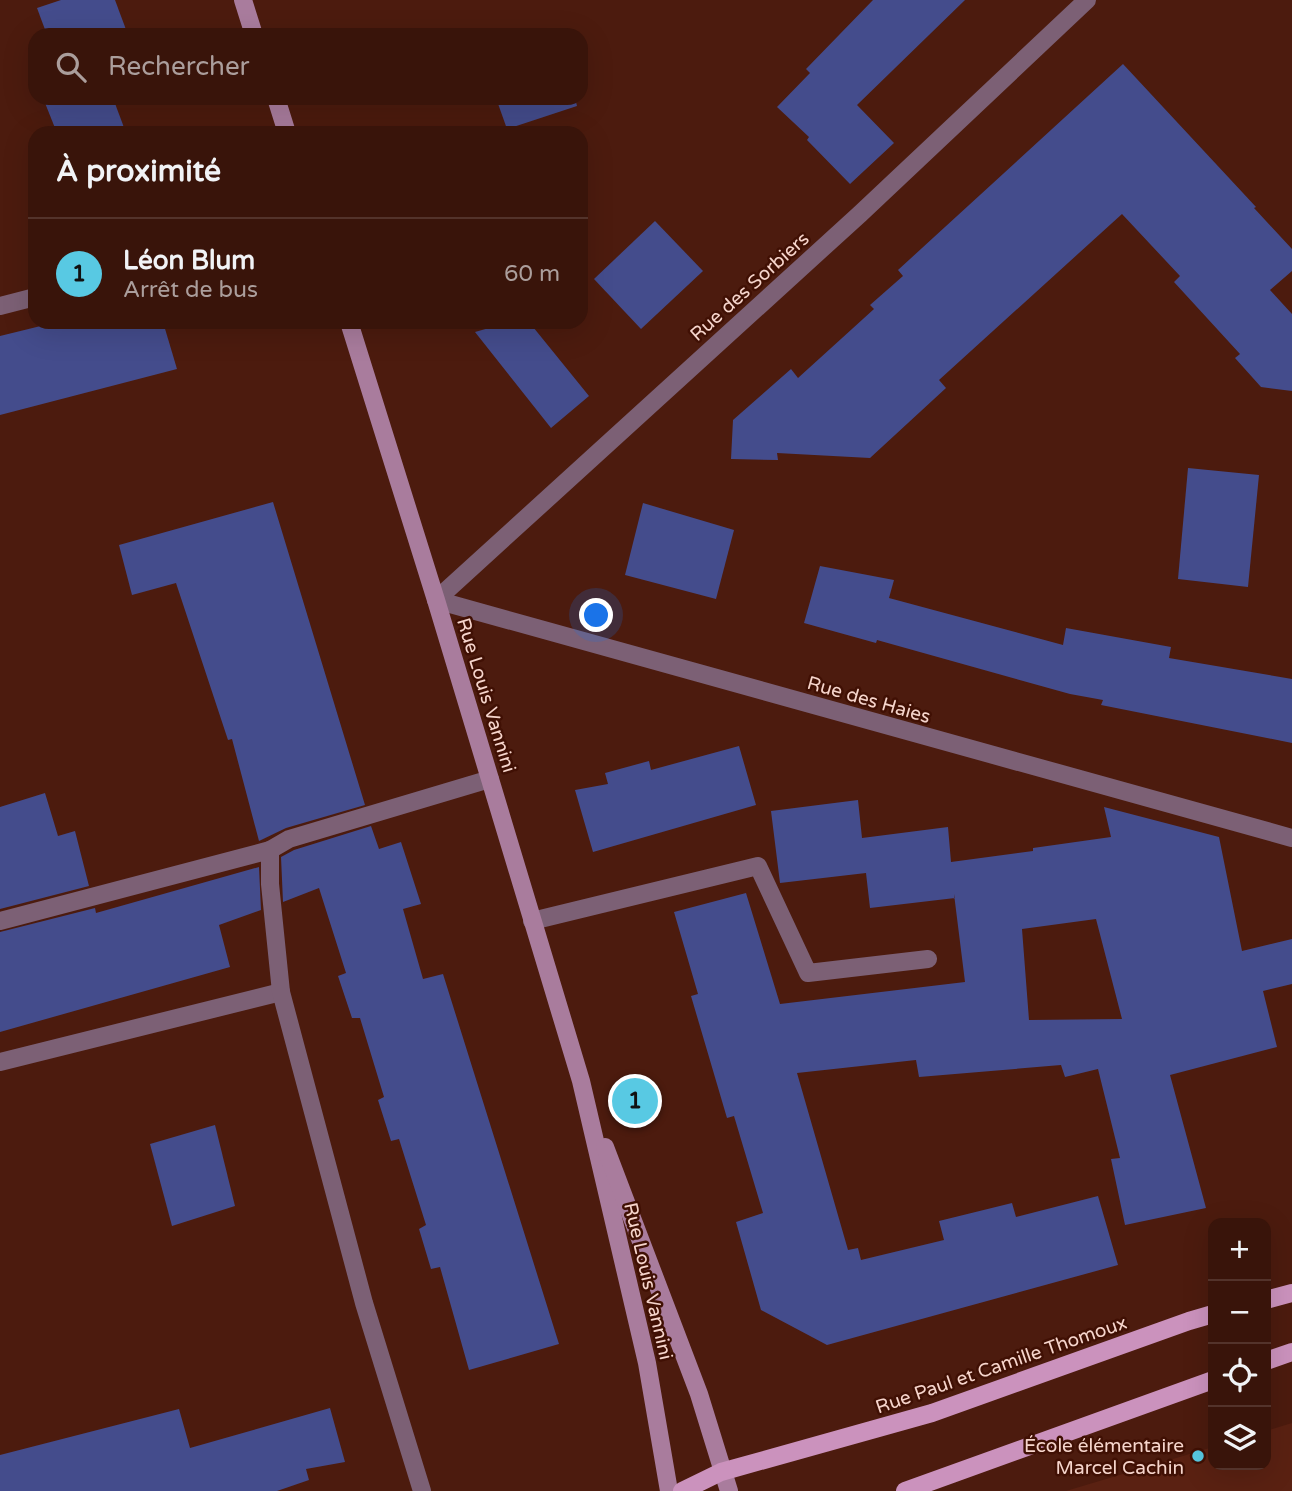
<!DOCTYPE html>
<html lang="fr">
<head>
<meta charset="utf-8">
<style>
	body { margin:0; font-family:"Varela Round",sans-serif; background:#442118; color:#f1f3f6 }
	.controls { position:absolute; right:21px; bottom:21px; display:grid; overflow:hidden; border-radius:14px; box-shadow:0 7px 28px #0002 }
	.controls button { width:63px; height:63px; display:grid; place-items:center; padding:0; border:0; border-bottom:2px solid #53332b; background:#39140a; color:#f1f3f6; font:35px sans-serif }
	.you { position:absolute; left:597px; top:616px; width:24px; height:24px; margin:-18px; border:5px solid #fff; border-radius:50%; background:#1a73e8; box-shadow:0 0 0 10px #1a73e833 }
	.badge { display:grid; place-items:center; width:46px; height:46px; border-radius:50%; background:#58c9e3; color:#111; font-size:23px; font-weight:700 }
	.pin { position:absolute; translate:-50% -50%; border:4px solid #fff; box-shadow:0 2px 7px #0006 }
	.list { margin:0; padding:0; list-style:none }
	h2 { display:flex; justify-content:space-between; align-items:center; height:91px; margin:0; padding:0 28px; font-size:30px }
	h2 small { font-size:23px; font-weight:400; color:#ab9e9c }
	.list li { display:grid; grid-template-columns:46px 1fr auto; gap:21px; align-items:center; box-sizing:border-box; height:112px; padding:0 28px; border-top:2px solid #53332b }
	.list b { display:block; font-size:26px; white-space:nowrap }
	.list p { margin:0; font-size:23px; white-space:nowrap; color:#ab9e9c }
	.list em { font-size:23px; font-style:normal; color:#ab9e9c }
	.icon { flex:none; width:38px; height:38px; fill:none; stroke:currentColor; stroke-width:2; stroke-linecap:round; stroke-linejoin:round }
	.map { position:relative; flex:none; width:1292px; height:1491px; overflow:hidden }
	.search { position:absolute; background:#39140a; box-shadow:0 7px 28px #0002; left:28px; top:28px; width:560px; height:77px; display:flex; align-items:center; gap:18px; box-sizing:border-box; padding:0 24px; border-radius:21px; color:#ab9e9c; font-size:26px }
	.panel { position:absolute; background:#39140a; box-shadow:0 7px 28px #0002; left:28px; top:126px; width:560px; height:203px; border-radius:21px }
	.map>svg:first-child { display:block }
	.built { fill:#5a2112 }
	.building { fill:#444c8c; fill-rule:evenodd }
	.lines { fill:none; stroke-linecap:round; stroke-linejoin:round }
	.service { stroke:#7c6075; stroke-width:18 }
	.minor { stroke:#7c6075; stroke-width:18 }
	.secondary { stroke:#a97c9d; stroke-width:18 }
	.primary { stroke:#cb92bd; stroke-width:18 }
	.poi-dot { fill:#58c9e3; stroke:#401004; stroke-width:2.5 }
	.labels { text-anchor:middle; stroke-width:5; stroke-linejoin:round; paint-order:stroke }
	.street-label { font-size:19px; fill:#f6d5cc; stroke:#401004 }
	.poi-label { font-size:19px; fill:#f6d5cc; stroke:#401004; text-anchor:end }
</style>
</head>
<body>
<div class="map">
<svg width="1292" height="1491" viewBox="0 0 1292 1491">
	<rect width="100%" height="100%" fill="#4c1b0e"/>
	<path class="built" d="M 1292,1423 L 1292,1491 L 1066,1491 L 1213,1447 L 1213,1465 L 1266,1465 L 1266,1431 Z"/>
	<g class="building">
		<path d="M 61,0 L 115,0 L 128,35 L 47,35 L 37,8 Z"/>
		<path d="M 873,0 L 965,0 L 857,105 L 894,143 L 850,184 L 807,140 L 809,137 L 777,107 L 810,73 L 806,69 Z"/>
		<path d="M 1123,64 L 1256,207 L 1254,208 L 1292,249 L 1292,271 L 1270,290 L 1292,314 L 1292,391 L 1261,387 L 1235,358 L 1240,354 L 1174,282 L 1180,276 L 1122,214 L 939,380 L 946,388 L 870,458 L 777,453 L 778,460 L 731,459 L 733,420 L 791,369 L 798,378 L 874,309 L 870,305 L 903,276 L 898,270 Z"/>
		<path d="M 43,98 L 113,98 L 126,133 L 57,133 Z"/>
		<path d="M 496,98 L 575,98 L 577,106 L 507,129 Z"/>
		<path d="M 655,221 L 703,271 L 641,329 L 594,279 Z"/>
		<path d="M 57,322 L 163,322 L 177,369 L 0,415 L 0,336 Z"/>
		<path d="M 488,322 L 529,322 L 589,396 L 551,428 L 475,332 L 489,328 Z"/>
		<path d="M 1188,468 L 1259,475 L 1248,587 L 1178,579 Z"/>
		<path d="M 273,502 L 365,805 L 286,828 L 259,841 L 232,739 L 228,740 L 176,583 L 132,595 L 119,545 Z"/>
		<path d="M 643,503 L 734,530 L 716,599 L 625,575 Z"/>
		<path d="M 820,566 L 894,580 L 889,598 L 1063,645 L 1066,628 L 1171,647 L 1169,658 L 1292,679 L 1292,743 L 1101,705 L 1103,700 L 1070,694 L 877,640 L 876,643 L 804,623 Z"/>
		<path d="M 739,746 L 756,805 L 593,852 L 575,790 L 608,784 L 605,773 L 649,761 L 651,770 Z"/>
		<path d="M 45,793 L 58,836 L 75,831 L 89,886 L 0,909 L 0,807 Z"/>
		<path d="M 858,800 L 862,838 L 948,827 L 951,862 L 1033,851 L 1033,848 L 1111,837 L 1104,807 L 1219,837 L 1242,951 L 1292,939 L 1292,984 L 1263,991 L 1277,1047 L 1170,1075 L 1206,1208 L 1125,1225 L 1111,1159 L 1120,1158 L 1098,1069 L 1065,1077 L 1061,1065 L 919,1077 L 916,1060 L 797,1073 L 848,1250 L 858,1248 L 861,1260 L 944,1240 L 939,1221 L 1012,1203 L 1016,1217 L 1098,1196 L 1118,1265 L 827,1345 L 761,1310 L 736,1222 L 763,1213 L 734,1116 L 727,1118 L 691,996 L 698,994 L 674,912 L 746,893 L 780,1004 L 965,982 L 954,894 L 955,898 L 870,908 L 866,873 L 780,883 L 771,811 ZM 1096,919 L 1122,1019 L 1029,1020 L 1022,929 Z"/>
		<path d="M 371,826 L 379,849 L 401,842 L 421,904 L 403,909 L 423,979 L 443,974 L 559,1344 L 469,1370 L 440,1267 L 431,1269 L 419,1229 L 426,1225 L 399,1139 L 391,1141 L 378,1100 L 384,1097 L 360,1018 L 352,1018 L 338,976 L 346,973 L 319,888 L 283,902 L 281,857 L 294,850 Z"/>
		<path d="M 259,867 L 261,910 L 219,925 L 230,967 L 0,1032 L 0,932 L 95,908 L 96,913 Z"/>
		<path d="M 215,1125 L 235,1206 L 172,1226 L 150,1144 Z"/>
		<path d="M 330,1408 L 345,1462 L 306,1469 L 309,1480 L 277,1491 L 0,1491 L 0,1455 L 179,1409 L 190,1448 Z"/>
	</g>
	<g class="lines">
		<g class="service">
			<path d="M 0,306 L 35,297"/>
			<path d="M 0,921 L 270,850"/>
			<path d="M 532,921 L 758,866 L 808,973 L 928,959"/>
			<path d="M 0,1062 L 281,992"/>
			<path d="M 422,1491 L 364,1303 L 281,992 L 270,884 L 270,850 L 289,839 L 490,779"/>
		</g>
		<g class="minor">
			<path d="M 436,600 L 1292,838"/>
			<path d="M 436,600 L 860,214 L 1087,0"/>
		</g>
		<g class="secondary">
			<path d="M 243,0 L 254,35"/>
			<path d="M 276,98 L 287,133"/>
			<path d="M 349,322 L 436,600 L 581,1081 L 647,1363 L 669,1491"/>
			<path d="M 605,1147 L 699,1394 L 729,1491"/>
		</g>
		<g class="primary">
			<path d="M 1266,1300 L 1292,1293"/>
			<path d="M 1266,1361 L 1292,1352"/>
			<path d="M 682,1491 L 721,1472 L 932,1413 L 1189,1321 L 1213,1314"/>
			<path d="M 905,1491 L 1213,1380"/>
		</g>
	</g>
	<circle class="poi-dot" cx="1198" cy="1456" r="7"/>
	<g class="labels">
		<g class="street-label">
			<text transform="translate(749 286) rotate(-42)" y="7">Rue des Sorbiers</text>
			<text transform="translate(487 695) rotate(73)" y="7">Rue Louis Vannini</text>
			<text transform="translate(869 699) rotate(16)" y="7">Rue des Haies</text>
			<text transform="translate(649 1281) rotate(77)" y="7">Rue Louis Vannini</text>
			<text transform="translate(1001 1364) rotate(-19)" y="7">Rue Paul et Camille Thomoux</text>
		</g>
		<g class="poi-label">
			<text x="1184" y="1452">École élémentaire<tspan x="1184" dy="22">Marcel Cachin</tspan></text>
		</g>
	</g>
</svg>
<div class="controls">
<button>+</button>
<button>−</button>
<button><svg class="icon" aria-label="locate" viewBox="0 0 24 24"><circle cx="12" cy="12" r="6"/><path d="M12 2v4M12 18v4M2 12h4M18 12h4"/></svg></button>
<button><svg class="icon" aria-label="layers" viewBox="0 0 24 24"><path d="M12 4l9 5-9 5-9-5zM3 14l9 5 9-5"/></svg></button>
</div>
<div class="you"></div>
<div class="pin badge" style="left:635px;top:1101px">1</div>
<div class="search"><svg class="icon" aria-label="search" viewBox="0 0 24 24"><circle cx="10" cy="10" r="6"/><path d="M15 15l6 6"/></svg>Rechercher</div>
<section class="panel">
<h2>À proximité<small></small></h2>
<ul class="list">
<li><span class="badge">1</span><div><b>Léon Blum</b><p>Arrêt de bus</p></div><em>60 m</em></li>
</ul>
</section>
</div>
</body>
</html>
